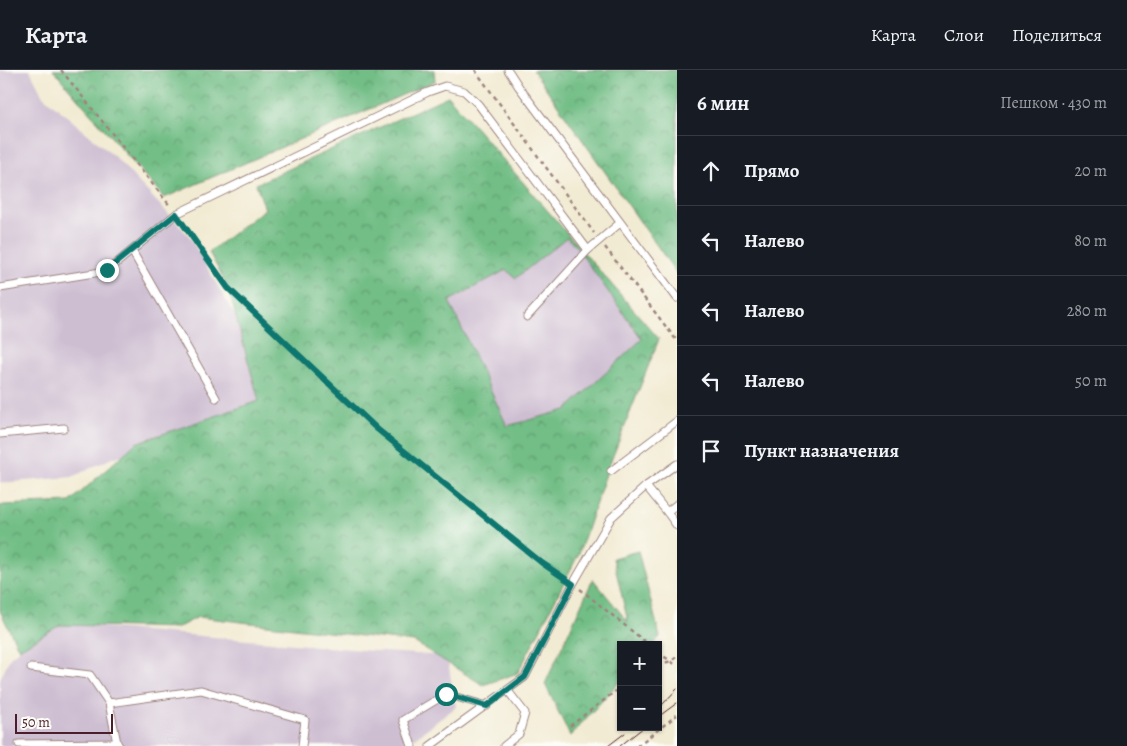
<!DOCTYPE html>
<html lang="ru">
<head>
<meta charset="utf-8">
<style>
	body { margin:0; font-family:Alegreya,serif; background:#20242c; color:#f1f3f6 }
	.controls { position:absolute; right:15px; bottom:15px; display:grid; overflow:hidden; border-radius:0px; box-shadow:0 1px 4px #0004 }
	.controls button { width:45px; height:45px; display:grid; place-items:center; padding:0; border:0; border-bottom:1px solid #363941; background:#171b24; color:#f1f3f6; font:25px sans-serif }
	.scale { position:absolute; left:15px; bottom:12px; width:98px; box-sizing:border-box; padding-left:5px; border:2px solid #4a1f2b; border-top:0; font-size:14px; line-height:18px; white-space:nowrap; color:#4a1f2b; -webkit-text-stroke:4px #fdfcf7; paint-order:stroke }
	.stop { position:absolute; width:15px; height:15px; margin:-11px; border:4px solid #0f766e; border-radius:50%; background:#fff }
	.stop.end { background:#0f766e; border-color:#fff; box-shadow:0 1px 5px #0008 }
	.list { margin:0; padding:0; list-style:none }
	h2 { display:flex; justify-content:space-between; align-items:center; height:65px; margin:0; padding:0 20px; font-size:21px }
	h2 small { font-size:16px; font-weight:400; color:#9ea1a6 }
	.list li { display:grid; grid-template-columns:32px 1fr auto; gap:15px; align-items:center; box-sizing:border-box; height:70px; padding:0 20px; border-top:1px solid #363941 }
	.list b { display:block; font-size:19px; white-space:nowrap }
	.list em { font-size:16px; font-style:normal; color:#9ea1a6 }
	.icon { flex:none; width:28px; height:28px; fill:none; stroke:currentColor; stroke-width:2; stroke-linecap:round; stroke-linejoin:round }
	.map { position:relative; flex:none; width:677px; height:676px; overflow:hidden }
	header { display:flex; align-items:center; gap:30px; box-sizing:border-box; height:70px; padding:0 25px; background:#171b24; border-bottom:1px solid #363941 }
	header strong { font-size:24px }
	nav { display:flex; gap:28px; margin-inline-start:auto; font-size:18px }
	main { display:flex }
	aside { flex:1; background:#171b24 }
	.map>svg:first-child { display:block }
	.industrial { fill:#cebed2 }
	.forest { fill:url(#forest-crowns); stroke:#5e6e58; fill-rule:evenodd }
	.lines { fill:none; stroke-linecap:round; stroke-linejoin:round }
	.service-casing { stroke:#9e857f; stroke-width:9 }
	.path { stroke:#9e857f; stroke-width:2.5; stroke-dasharray:4 4; stroke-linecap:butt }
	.service { stroke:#fff; stroke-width:7 }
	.tram { stroke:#4a1f2b; stroke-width:1 }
	.route { stroke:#0f766e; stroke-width:6 }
</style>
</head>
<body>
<header>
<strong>Карта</strong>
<nav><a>Карта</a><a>Слои</a><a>Поделиться</a></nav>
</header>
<main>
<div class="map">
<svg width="677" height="676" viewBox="0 0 677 676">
	<defs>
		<pattern id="forest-crowns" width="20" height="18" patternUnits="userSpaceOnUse" patternTransform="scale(1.25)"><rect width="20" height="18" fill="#72be86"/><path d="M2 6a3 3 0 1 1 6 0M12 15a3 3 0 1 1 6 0" fill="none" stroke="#609a6e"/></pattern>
	</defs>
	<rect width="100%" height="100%" fill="#fdfcf7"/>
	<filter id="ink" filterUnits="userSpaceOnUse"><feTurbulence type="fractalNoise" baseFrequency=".02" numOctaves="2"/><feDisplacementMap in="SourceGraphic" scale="10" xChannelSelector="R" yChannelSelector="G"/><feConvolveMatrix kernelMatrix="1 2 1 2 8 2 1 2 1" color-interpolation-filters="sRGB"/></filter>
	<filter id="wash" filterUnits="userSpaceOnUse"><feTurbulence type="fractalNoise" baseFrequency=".0096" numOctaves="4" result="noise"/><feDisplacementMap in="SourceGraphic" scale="20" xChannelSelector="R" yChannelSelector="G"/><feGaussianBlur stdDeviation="1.12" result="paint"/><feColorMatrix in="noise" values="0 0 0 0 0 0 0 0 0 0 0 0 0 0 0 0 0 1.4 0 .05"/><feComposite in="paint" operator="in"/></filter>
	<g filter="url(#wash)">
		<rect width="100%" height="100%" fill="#f2ebd3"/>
		<g class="industrial">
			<path d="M 0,0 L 30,0 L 43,26 L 115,87 L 189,166 L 283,329 L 110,389 L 72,407 L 0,413 Z"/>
			<path d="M 567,167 L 577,178 L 642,269 L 566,340 L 507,356 L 449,231 L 506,200 L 516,207 Z"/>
			<path d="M 54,553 L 385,582 L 447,586 L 456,637 L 404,676 L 0,676 L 0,609 L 10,587 Z"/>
		</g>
		<g class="forest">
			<path d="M 53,0 L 434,0 L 435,11 L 164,128 Z"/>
			<path d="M 533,0 L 677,0 L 677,204 Z"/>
			<path d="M 448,26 L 659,269 L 607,401 L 579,483 L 518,603 L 483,615 L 414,572 L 198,547 L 177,558 L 60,555 L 19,579 L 0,541 L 0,436 L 4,435 L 70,432 L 136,373 L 259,331 L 228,218 L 209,182 L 265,139 L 256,114 ZM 567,167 L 577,178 L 642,269 L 566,340 L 507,356 L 449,231 L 506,200 L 516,208 Z"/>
			<path d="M 638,481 L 660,567 L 653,575 L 621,575 L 621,610 L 570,666 L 545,614 L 593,509 L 628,552 L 613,488 Z"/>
		</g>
	</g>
	<g filter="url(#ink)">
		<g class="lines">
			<g class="service-casing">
				<g id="service">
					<path d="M 508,0 L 519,17 L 677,228"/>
					<path d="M 132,181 L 216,328"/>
					<path d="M 0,218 L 107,201 L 176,144 L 428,22 L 445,16 L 464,21 L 478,34 L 588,180 L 620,153"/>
					<path d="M 527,247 L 588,180"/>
					<path d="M 0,364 L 64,358"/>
					<path d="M 611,401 L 677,351"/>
					<path d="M 646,416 L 667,442 L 677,434"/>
					<path d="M 667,442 L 677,456"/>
					<path d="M 31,598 L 90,605 L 109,633 L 117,673 L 119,676"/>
					<path d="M 109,633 L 201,620 L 305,650 L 302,676"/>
					<path d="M 19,674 L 117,673"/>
					<path d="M 412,676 L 403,650 L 446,624 L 487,636"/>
					<path d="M 430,676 L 525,607 L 573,514 L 611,448 L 646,416 L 677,394"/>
					<path d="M 504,676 L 519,664 L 525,643 L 508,621"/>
				</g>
			</g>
			<g class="path">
				<path d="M 61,0 L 171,137"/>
				<path d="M 475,0 L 594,163"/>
				<path d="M 182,152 L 228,218 L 377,359 L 542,493 L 566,509"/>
				<path d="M 605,177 L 677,271"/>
				<path d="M 580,519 L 649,575"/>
				<path d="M 658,582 L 677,596"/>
				<path d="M 658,595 L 671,591 L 677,587"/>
				<path d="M 570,656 L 621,617"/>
				<path d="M 637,676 L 677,645"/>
			</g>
			<use href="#service" class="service"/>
			<g class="tram">
				<path d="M 662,635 L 677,619"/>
				<path d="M 658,647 L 677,633"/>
				<path d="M 608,676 L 625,663"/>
				<path d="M 620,676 L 644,657"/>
			</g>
		</g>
	</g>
	<g class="lines" filter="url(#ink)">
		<path class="route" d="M 107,200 L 176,144 L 228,218 L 377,359 L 542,493 L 573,514 L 525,607 L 487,636 L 446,624"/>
	</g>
</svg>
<div class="controls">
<button>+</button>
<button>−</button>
</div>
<div class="scale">50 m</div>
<div class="stop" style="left:446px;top:624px"></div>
<div class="stop end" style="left:107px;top:200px"></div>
</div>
<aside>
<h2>6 мин<small>Пешком · 430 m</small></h2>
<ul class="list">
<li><svg class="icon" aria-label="ahead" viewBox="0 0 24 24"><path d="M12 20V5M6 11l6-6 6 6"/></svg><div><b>Прямо</b></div><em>20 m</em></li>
<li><svg class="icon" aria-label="left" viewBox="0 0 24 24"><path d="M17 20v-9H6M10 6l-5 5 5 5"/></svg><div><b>Налево</b></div><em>80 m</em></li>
<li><svg class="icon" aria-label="left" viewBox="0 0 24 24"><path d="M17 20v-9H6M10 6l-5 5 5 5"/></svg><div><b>Налево</b></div><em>280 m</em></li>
<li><svg class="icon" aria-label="left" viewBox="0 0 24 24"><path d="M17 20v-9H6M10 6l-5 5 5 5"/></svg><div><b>Налево</b></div><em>50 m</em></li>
<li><svg class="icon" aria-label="arrive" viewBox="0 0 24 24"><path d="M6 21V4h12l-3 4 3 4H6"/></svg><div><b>Пункт назначения</b></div></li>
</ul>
</aside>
</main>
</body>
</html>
